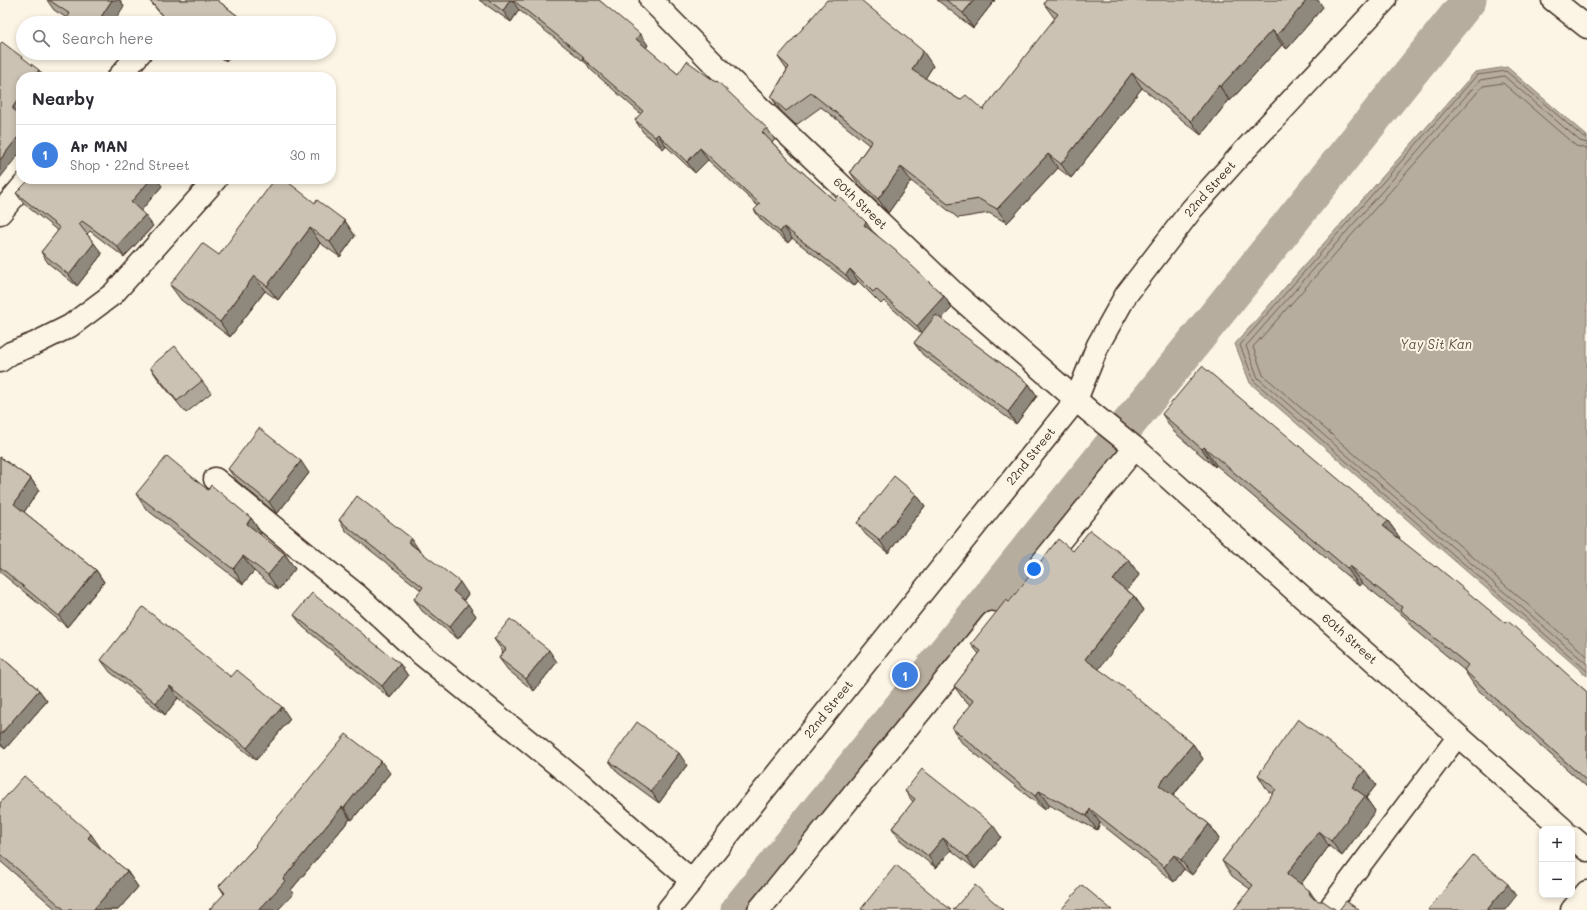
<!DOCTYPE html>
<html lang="en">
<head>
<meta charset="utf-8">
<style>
	body { margin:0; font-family:Mali,sans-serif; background:#f2f2f3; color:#2b2b33 }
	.controls { position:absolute; right:12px; bottom:12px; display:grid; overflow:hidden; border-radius:8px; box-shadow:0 2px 6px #0003 }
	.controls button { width:36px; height:36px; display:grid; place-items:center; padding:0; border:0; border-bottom:1px solid #e1e1e2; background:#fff; color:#2b2b33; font:20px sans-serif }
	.you { position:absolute; left:1034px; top:569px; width:14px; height:14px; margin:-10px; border:3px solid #fff; border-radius:50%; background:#1a73e8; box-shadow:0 0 0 6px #1a73e833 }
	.badge { display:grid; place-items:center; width:26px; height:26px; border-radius:50%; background:#7c3aed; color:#fff; font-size:13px; font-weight:700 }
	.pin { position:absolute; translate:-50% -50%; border:2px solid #fff; box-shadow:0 1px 4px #0006 }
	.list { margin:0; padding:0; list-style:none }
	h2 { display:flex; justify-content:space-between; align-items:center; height:52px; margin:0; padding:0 16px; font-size:17px }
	h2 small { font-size:13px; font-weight:400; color:#7c7c81 }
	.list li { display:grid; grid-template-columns:26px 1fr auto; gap:12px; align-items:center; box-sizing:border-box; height:60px; padding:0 16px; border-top:1px solid #e1e1e2 }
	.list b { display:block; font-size:15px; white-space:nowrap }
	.list p { margin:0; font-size:13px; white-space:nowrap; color:#7c7c81 }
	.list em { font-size:13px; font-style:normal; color:#7c7c81 }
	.icon { flex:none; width:22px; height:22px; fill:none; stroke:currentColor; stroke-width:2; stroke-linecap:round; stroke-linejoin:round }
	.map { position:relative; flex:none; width:1587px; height:910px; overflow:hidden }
	.search { position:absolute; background:#fff; box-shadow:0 2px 6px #0003; left:16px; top:16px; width:320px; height:44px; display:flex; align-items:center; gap:10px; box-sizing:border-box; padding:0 14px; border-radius:22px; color:#7c7c81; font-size:15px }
	.panel { position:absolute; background:#fff; box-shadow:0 2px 6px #0003; left:16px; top:72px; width:320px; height:112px; border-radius:16px }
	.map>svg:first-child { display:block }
	.water { fill:#b7ad9e; stroke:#85796b }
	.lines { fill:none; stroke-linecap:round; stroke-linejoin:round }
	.shore { stroke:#6d5e51; stroke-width:1 }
	.canal { stroke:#b7ad9e; stroke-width:35 }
	.service-casing { stroke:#3b2a1e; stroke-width:23 }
	.minor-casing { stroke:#3b2a1e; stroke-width:25 }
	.service { stroke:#fcf5e5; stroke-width:20 }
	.minor { stroke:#fcf5e5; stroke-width:22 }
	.wall { fill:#afa79a; stroke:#3b2a1e }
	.shaded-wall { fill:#8f887d; stroke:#3b2a1e }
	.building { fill:#ccc2b3; stroke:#3b2a1e }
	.labels { text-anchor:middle; stroke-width:4; stroke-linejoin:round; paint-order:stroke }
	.street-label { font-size:12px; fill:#3b2a1e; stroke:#fcf5e5 }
	.water-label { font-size:13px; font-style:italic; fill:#605144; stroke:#fcf5e5 }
</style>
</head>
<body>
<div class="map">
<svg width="1587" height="910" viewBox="0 0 1587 910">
	<rect width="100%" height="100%" fill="#fcf5e5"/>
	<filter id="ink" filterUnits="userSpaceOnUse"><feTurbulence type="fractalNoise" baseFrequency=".025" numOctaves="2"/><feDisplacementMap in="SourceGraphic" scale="8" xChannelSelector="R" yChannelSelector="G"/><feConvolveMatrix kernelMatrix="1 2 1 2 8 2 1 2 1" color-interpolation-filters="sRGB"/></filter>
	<g filter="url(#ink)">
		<path class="water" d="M 1507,67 L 1587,136 L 1587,676 L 1250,383 L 1235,344 L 1475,72 Z"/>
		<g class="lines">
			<g class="shore">
				<path d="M 1587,138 L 1583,137 L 1506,71 L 1477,75 L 1240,345 L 1254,381 L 1587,671"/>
				<path d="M 1587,143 L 1580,141 L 1504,76 L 1480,80 L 1246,346 L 1258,378 L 1587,664"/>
				<path d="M 1587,149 L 1576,146 L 1503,83 L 1483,86 L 1253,347 L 1263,375 L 1587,656"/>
			</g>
			<path class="canal" d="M 738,910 L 1469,0"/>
			<g class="service-casing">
				<path id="service" d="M 1331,905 L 1458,736"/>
			</g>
			<g class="minor-casing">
				<g id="minor">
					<path id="s1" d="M 651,0 L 717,67 L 954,293 L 1089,411 L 1135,448 L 1563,829"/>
					<path d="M 1553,0 L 1587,27"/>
					<path d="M 119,77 L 140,53"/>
					<path d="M 0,213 L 29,179"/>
					<path d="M 0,361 L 11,353 L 34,344 L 70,326 L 113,294 L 216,179"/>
					<path d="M 215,479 L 306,554 L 357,595 L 414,648 L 580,783 L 692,881"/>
					<path d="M 1041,564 L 1135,448"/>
					<path d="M 1572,837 L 1587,850"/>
					<path id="s2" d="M 668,910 L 1076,400 L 1098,345 L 1126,295 L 1192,209 L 1244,151 L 1385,0"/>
					<path d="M 759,910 L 992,623"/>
					<path d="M 1572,910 L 1587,892"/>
				</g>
			</g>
			<use href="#service" class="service"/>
			<use href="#minor" class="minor"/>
		</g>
		<g class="wall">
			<path d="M 47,0 L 120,0 L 124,6 L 67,18 L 54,10 Z"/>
			<path d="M 149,0 L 217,0 L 247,23 L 168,23 Z"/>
			<path d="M 479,0 L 599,0 L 648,45 L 646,48 L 678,74 L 767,128 L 775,140 L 772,142 L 790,161 L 834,200 L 873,233 L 944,296 L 952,308 L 941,319 L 1029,384 L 1037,396 L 1016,424 L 923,355 L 914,343 L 921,334 L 884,301 L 881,304 L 858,281 L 854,286 L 792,238 L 788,243 L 762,221 L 754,210 L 758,206 L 708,160 L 695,173 L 666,146 L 663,149 L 643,132 L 635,120 L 641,114 L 590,69 L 587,64 L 519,10 L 511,22 Z"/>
			<path d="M 937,0 L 995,0 L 973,28 Z"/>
			<path d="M 1044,4 L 1323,7 L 1287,49 L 1282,45 L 1230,101 L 1229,100 L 1201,135 L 1142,88 L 1071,178 L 1058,168 L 1007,223 L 989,213 L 958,218 L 911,181 L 888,213 L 860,186 L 850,172 L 869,145 L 821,107 L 796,125 L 781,111 L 771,97 L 787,70 L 778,57 L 933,66 L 925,78 L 960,100 L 983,110 L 1055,19 Z"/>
			<path d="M 207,53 L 233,53 L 227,61 Z"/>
			<path d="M 162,186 L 140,211 L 153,226 L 124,257 L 90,231 L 87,234 L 102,254 L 77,286 L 48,263 L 41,252 L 58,231 L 24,204 L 16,193 Z"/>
			<path d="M 315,203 L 345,221 L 355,236 L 340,257 L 320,243 L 278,300 L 265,291 L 230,337 L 181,300 L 170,285 L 219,255 Z"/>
			<path d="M 150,367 L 202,381 L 211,393 L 186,413 L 158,379 Z"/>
			<path d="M 1162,414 L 1388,521 L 1400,538 L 1399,539 L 1587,692 L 1587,787 L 1476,688 L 1464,670 L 1412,627 L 1406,618 L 1362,583 L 1359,586 L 1216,465 L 1215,467 L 1174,432 Z"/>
			<path d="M 0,457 L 31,479 L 39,490 L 24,512 L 96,570 L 104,582 L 67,627 L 0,572 Z"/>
			<path d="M 228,469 L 309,473 L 277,514 L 237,481 Z"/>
			<path d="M 208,490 L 251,518 L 261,533 L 260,535 L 285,554 L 295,569 L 278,590 L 254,571 L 243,584 L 146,509 L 136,494 Z"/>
			<path d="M 916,494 L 925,506 L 888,553 L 866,535 L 857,523 Z"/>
			<path d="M 339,520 L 419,550 L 468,594 L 464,600 L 476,616 L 458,639 L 422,611 L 414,599 L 421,590 L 347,532 Z"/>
			<path d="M 1073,551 L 1129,560 L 1139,575 L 1127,590 L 1134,596 L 1144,610 L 1098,669 L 1193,744 L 1203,759 L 1173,796 L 1209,824 L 1219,839 L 1192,875 L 1184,869 L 1174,882 L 1100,823 L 1097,830 L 1049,805 L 1045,810 L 962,743 L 952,728 L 971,705 L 964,700 L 954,686 L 979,654 L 971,644 L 1009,602 Z"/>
			<path d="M 294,615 L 400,664 L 408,676 L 390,698 L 303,627 Z"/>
			<path d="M 494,639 L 557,662 L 534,691 L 508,670 L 499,658 L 503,652 Z"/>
			<path d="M 0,656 L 39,690 L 47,701 L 5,749 L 0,745 Z"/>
			<path d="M 101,660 L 231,677 L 290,719 L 256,760 L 178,698 L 165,715 L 110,672 Z"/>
			<path d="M 609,761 L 687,765 L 659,803 L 618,773 Z"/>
			<path d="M 390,773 L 352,820 L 350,819 L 291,890 L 294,893 L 224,894 L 219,886 L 256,846 L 255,845 Z"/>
			<path d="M 1258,775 L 1376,785 L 1366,798 L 1375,811 L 1342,856 L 1329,846 L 1301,884 L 1316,900 L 1336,910 L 1250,889 L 1232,876 L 1222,861 L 1273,794 L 1268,791 Z"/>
			<path d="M 905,791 L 1001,837 L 975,869 L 951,850 L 936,868 L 900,840 L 892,828 L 913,802 Z"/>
			<path d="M 0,803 L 102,850 L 127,871 L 138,887 L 118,910 L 57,910 L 0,861 Z"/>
		</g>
		<g class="shaded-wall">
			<path d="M 112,0 L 120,0 L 124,6 L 113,23 L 97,23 Z"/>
			<path d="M 510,0 L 512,0 L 519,10 L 511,22 L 503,11 Z"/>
			<path d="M 974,0 L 995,0 L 973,28 L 963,13 Z"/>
			<path d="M 1307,0 L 1318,0 L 1323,7 L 1287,49 L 1277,35 Z"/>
			<path d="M 1272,30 L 1282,45 L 1230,101 L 1220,87 Z"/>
			<path d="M 640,34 L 648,45 L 644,50 L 636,39 Z"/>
			<path d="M 923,51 L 933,66 L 922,84 L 912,70 Z"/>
			<path d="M 90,53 L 94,53 L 92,56 Z"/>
			<path d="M 224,53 L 233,53 L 227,61 L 223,54 Z"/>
			<path d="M 39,70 L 44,77 L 34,77 Z"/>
			<path d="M 1132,73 L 1142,88 L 1071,178 L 1061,164 Z"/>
			<path d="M 1219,85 L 1229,100 L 1201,135 L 1191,121 Z"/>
			<path d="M 21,95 L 21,114 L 19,116 L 13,109 L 13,107 Z"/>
			<path d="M 21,133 L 21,151 L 0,178 L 0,160 Z"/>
			<path d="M 658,134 L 666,146 L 663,149 L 655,137 Z"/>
			<path d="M 700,148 L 708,160 L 695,173 L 687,162 Z"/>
			<path d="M 1048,154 L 1058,168 L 1007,223 L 997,209 Z"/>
			<path d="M 901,167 L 911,181 L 888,213 L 878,199 Z"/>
			<path d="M 151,179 L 157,179 L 162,186 L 139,213 L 131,202 Z"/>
			<path d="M 145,215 L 153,226 L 124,257 L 117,246 Z"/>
			<path d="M 345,221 L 355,236 L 340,257 L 330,242 Z"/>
			<path d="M 866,222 L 874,234 L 864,225 Z"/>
			<path d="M 784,227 L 792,238 L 788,243 L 780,232 Z"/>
			<path d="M 310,228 L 320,243 L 278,300 L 267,286 Z"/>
			<path d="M 94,243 L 102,254 L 77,286 L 69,275 Z"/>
			<path d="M 850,269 L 858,281 L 854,286 L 846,275 Z"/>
			<path d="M 254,276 L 265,291 L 230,337 L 220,322 Z"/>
			<path d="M 944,296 L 952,308 L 924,337 L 917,326 Z"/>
			<path d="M 1029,384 L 1037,396 L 1016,424 L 1008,412 Z"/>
			<path d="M 1204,447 L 1216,465 L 1215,467 L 1202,449 Z"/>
			<path d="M 301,461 L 309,473 L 277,514 L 269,502 Z"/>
			<path d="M 31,479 L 39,490 L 22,515 L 14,504 Z"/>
			<path d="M 916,494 L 925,506 L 888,553 L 880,541 Z"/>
			<path d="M 251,518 L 261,533 L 257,539 L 247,524 Z"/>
			<path d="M 1388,521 L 1400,538 L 1395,544 L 1383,526 Z"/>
			<path d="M 411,538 L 419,550 L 408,542 Z"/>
			<path d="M 285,554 L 295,569 L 278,590 L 268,575 Z"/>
			<path d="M 243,556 L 254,571 L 243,584 L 233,569 Z"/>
			<path d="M 1129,560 L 1139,575 L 1124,594 L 1113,580 Z"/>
			<path d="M 1349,566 L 1362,583 L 1359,586 L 1347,568 Z"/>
			<path d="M 96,570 L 104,582 L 67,627 L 59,616 Z"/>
			<path d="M 460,582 L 468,594 L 461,603 L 453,591 Z"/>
			<path d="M 1134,596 L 1144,610 L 1095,674 L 1085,659 Z"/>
			<path d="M 468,604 L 476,616 L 458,639 L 449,627 Z"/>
			<path d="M 549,650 L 557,662 L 534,691 L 526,679 Z"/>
			<path d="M 400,664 L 408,676 L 390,698 L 382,686 Z"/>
			<path d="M 170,686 L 178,698 L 165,715 L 156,703 Z"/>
			<path d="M 39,690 L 47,701 L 5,749 L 0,743 L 0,735 Z"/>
			<path d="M 282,707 L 290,719 L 256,760 L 247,748 Z"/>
			<path d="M 1193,744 L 1203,759 L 1169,800 L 1159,785 Z"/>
			<path d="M 679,753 L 687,765 L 659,803 L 651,791 Z"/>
			<path d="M 381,761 L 390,773 L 352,820 L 344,808 Z"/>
			<path d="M 1365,770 L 1376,785 L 1366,798 L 1375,811 L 1342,856 L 1331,841 L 1352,787 Z"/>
			<path d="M 1039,791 L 1049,805 L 1045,810 L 1035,796 Z"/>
			<path d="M 342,807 L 350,819 L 291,890 L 294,893 L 278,910 L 259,910 L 283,879 Z"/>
			<path d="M 1090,809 L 1100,823 L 1097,830 L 1087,816 Z"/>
			<path d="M 1209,824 L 1219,839 L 1192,875 L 1181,860 Z"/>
			<path d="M 993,825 L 1001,837 L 975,869 L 967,857 Z"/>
			<path d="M 1319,831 L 1329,846 L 1297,889 L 1287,874 Z"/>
			<path d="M 91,834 L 102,850 L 99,854 L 88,838 Z"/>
			<path d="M 943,838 L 951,850 L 936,868 L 928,856 Z"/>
			<path d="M 1174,855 L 1184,869 L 1174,882 L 1164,867 Z"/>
			<path d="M 127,871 L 138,887 L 118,910 L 93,910 Z"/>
			<path d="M 1508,884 L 1516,896 L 1505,910 L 1487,910 Z"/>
			<path d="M 1309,890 L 1320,906 L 1310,895 Z"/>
		</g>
		<g class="building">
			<path d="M 49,0 L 112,0 L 97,23 L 63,23 L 70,14 Z"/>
			<path d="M 150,0 L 217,0 L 247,23 L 168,23 Z"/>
			<path d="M 488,0 L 510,0 L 503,11 Z"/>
			<path d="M 513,0 L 599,0 L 640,34 L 636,39 L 678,74 L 687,61 L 716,82 L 717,81 L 767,128 L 762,132 L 790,161 L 834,200 L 838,195 L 866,222 L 864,225 L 895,250 L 944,296 L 917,326 L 876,289 L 873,292 L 850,269 L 846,275 L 784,227 L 780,232 L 754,210 L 760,204 L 700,148 L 687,162 L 658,134 L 655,137 L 635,120 L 643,111 L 582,58 L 584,57 Z"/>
			<path d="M 827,0 L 861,0 L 923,51 L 912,70 L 960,100 L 966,95 L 983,110 L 1058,14 L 1044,4 L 1046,0 L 1307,0 L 1277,35 L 1272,30 L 1220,87 L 1219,85 L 1191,121 L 1132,73 L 1061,164 L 1048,154 L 997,209 L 979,199 L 948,204 L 901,167 L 878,199 L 850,172 L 872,141 L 811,93 L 786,111 L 771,97 L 789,67 L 778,57 Z"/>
			<path d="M 946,0 L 974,0 L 963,13 Z"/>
			<path d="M 2,42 L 39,70 L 34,77 L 21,77 L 21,95 L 13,107 L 13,109 L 21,115 L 21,133 L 0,160 L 0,44 Z"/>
			<path d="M 30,179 L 151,179 L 131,202 L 145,215 L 117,246 L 82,221 L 79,224 L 94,243 L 69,275 L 41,252 L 60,228 L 16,193 Z"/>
			<path d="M 275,179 L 284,179 L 315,203 L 317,200 L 345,221 L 330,242 L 310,228 L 267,286 L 254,276 L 220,322 L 170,285 L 202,243 L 219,255 Z"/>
			<path d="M 936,315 L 1029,384 L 1008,412 L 914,343 Z"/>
			<path d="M 175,346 L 202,381 L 177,401 L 150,367 Z"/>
			<path d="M 1202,366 L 1252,408 L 1253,407 L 1388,521 L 1383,526 L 1435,567 L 1436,566 L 1505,623 L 1508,621 L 1587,692 L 1587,781 L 1464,670 L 1468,665 L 1400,610 L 1402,607 L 1349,566 L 1347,568 L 1204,447 L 1202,449 L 1162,414 Z"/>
			<path d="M 259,428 L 301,461 L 269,502 L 228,469 Z"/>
			<path d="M 167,456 L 208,490 L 211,485 L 251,518 L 247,524 L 285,554 L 268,575 L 243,556 L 233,569 L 136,494 Z"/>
			<path d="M 0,457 L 31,479 L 14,504 L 96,570 L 59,616 L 0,567 Z"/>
			<path d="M 894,476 L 916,494 L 880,541 L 857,523 Z"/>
			<path d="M 357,496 L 411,538 L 408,542 L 460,582 L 453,591 L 468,604 L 449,627 L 414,599 L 423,587 L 339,520 Z"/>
			<path d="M 1090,530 L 1129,560 L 1113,580 L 1134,596 L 1085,659 L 1130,692 L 1193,744 L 1159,785 L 1209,824 L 1181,860 L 1174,855 L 1164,867 L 1090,809 L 1087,816 L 1039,791 L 1035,796 L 952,728 L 974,701 L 954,686 L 981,651 L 971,644 L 1006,600 L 1009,602 L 1058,539 L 1073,551 Z"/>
			<path d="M 312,593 L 400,664 L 382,686 L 294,615 Z"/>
			<path d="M 143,607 L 231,677 L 237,670 L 282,707 L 247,748 L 170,686 L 156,703 L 101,660 Z"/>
			<path d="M 510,619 L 549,650 L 526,679 L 499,658 L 506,649 L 494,639 Z"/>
			<path d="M 0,656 L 39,690 L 0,735 Z"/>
			<path d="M 1298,719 L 1365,770 L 1352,787 L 1365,796 L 1331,841 L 1319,831 L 1287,874 L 1309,890 L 1310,895 L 1314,899 L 1319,901 L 1323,901 L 1336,910 L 1234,910 L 1253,885 L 1222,861 L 1276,789 L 1258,775 Z"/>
			<path d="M 637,722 L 679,753 L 651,791 L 609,761 Z"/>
			<path d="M 346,734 L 381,761 L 344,808 L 342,807 L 283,879 L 285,881 L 259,910 L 209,910 L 225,893 L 219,886 L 256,846 L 255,845 Z"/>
			<path d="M 922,769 L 993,825 L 967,857 L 943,838 L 928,856 L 892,828 L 915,799 L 905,791 Z"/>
			<path d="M 24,776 L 91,834 L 88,838 L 127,871 L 93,910 L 65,910 L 0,854 L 0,803 Z"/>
			<path d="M 1473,855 L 1508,884 L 1487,910 L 1428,910 Z"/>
			<path d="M 896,865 L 951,910 L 863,910 L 861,909 Z"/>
			<path d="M 975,885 L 1003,910 L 953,910 Z"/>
			<path d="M 1082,885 L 1112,910 L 1061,910 Z"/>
			<path d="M 1346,901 L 1359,910 L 1339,910 Z"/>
		</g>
	</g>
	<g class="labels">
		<g class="street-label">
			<text dy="4" stroke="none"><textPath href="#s2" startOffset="905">22nd Street</textPath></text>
			<text dy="4" stroke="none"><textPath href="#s1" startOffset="292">60th Street</textPath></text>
			<text dy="4" stroke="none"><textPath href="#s2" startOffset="581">22nd Street</textPath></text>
			<text dy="4" stroke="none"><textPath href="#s1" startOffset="947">60th Street</textPath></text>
			<text dy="4" stroke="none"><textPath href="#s2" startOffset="257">22nd Street</textPath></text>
		</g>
		<g class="water-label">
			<text x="1436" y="349">Yay Sit Kan</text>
		</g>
	</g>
</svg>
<div class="controls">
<button>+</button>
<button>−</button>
</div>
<div class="you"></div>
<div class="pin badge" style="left:905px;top:675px;background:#3f7fe0">1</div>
<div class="search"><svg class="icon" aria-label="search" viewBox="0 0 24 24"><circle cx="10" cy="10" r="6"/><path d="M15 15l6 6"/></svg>Search here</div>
<section class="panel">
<h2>Nearby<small></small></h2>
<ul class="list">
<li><span class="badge" style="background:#3f7fe0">1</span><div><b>Ar MAN</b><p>Shop · 22nd Street</p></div><em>30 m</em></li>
</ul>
</section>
</div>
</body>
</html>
